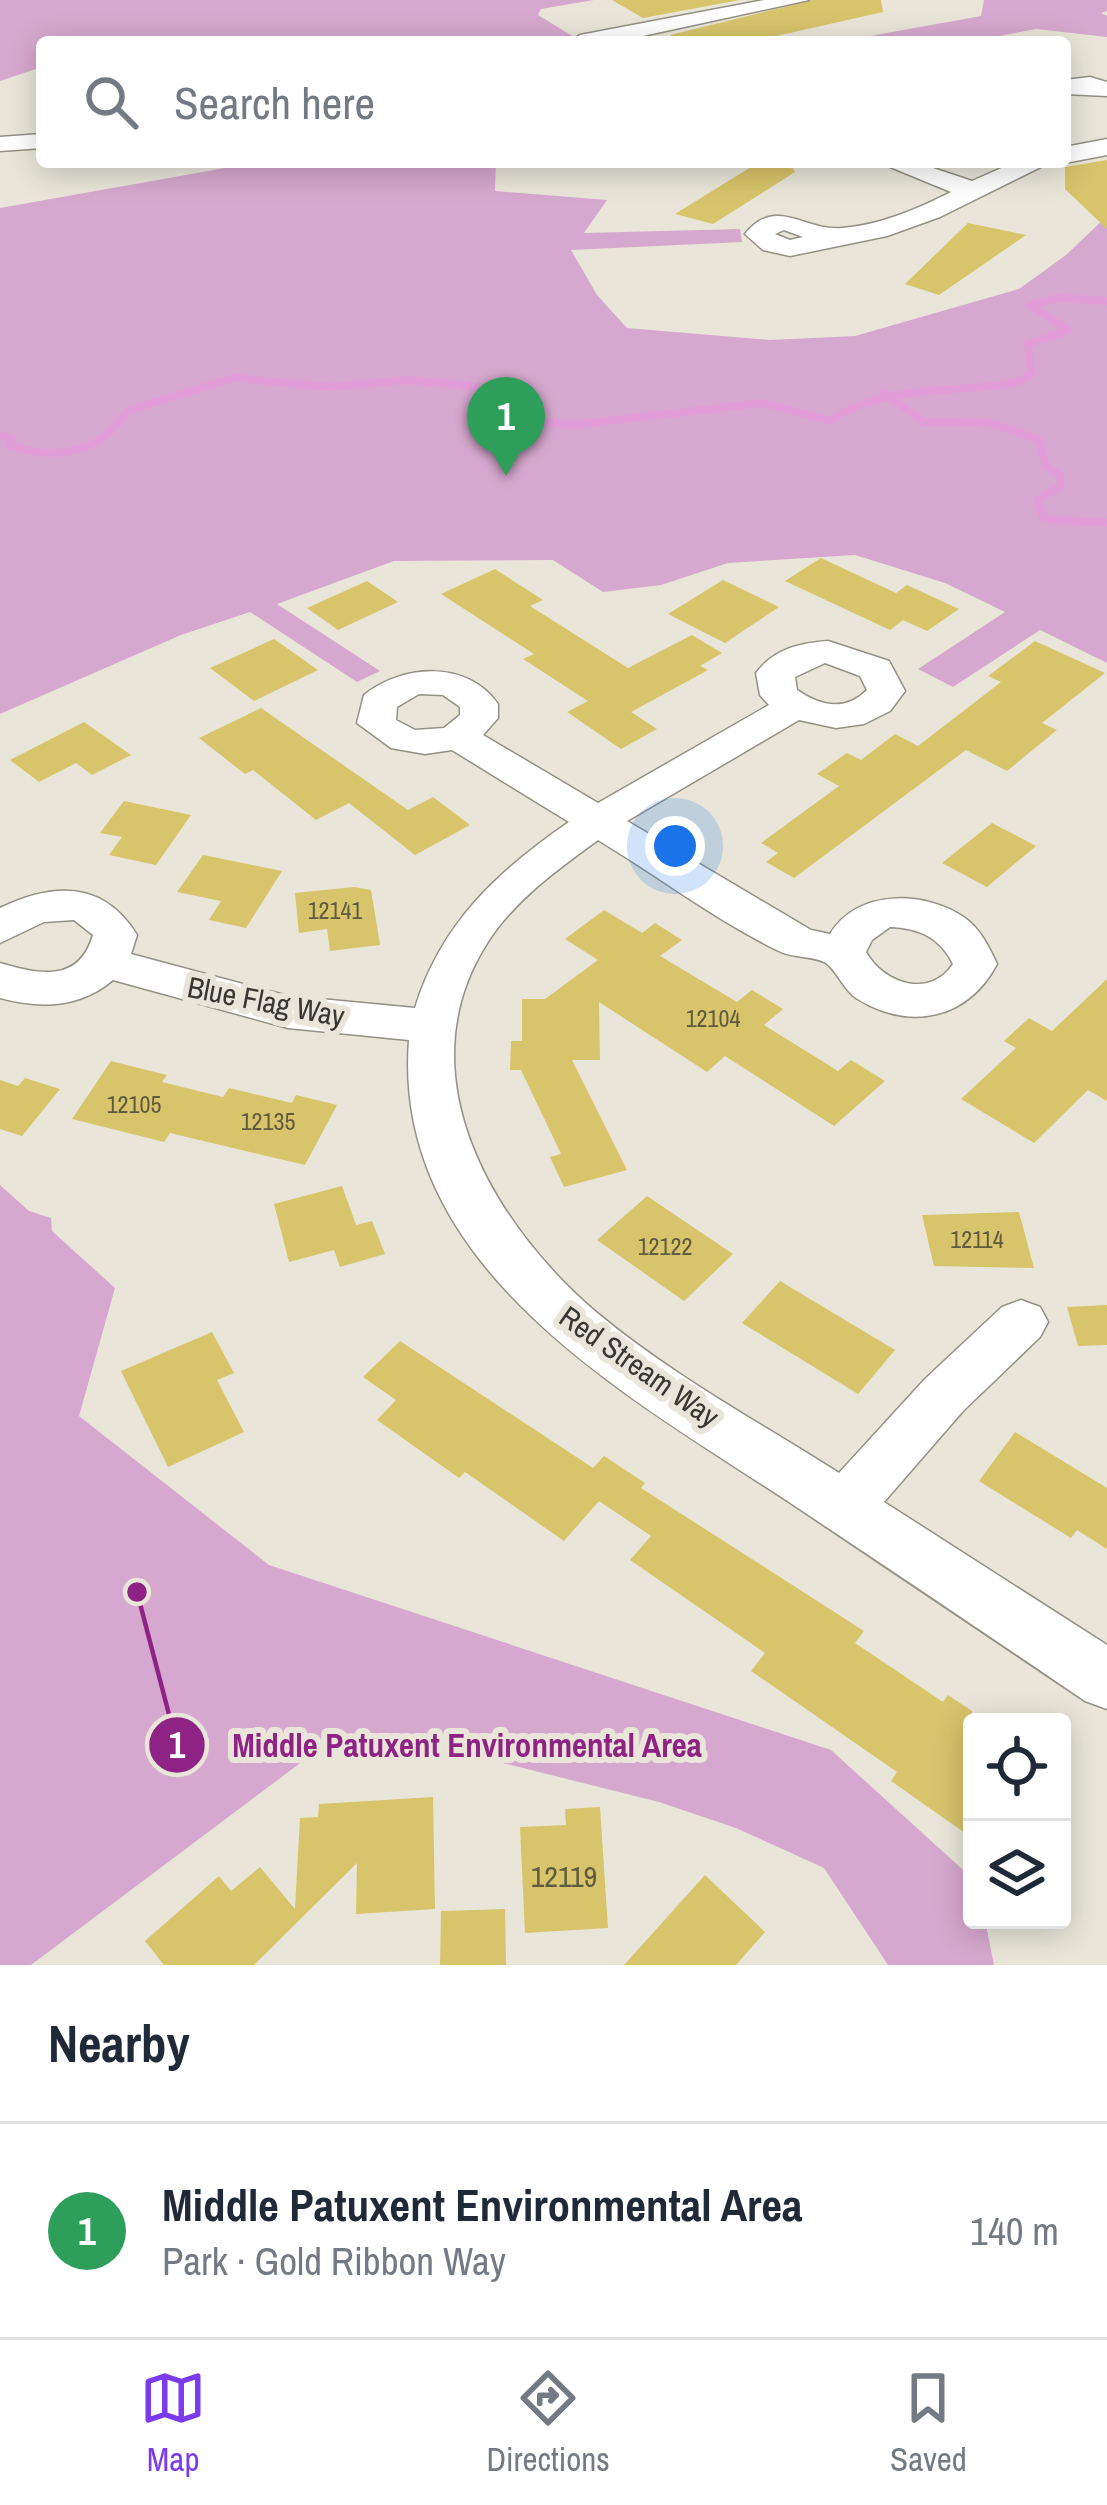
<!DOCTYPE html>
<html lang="en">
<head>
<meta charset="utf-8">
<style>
	body { margin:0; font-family:"Archivo Narrow",sans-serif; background:#f2f2f3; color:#1f2937 }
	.controls { position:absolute; right:36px; bottom:36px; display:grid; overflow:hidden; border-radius:12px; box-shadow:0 6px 30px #0003 }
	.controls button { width:108px; height:108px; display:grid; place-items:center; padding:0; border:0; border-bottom:3px solid #e0e1e3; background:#fff; color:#1f2937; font:60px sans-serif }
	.you { position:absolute; left:675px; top:846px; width:42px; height:42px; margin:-30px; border:9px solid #fff; border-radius:50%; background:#1a73e8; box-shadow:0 0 0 18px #1a73e833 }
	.badge { display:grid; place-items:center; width:78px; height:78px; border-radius:50%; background:#7c3aed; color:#fff; font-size:39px; font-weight:700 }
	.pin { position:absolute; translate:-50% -99px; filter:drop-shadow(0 3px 6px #0008) }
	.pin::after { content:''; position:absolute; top:63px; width:42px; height:36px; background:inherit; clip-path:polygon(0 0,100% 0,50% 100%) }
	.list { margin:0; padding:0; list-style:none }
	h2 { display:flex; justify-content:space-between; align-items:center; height:156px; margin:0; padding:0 48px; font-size:51px }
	h2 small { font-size:39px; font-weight:400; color:#747a83 }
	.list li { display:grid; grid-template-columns:78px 1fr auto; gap:36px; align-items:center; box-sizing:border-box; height:216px; padding:0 48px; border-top:3px solid #e0e1e3 }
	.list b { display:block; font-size:45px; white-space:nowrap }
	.list p { margin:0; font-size:39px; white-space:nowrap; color:#747a83 }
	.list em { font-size:39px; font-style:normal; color:#747a83 }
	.icon { flex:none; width:66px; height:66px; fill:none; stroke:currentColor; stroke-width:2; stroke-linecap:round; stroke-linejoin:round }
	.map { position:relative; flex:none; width:1107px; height:1965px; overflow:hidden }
	.search { position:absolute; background:#fff; box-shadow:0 6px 30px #0003; left:36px; right:36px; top:36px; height:132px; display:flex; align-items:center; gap:30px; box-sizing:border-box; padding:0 42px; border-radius:12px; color:#747a83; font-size:45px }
	.sheet { height:372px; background:#fff }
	nav { display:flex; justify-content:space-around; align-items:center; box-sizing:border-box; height:168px; border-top:3px solid #e0e1e3; background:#fff; font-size:33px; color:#747a83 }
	nav a { display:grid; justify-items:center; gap:6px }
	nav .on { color:#7c3aed }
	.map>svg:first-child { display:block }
	.green { fill:#d7a8cf }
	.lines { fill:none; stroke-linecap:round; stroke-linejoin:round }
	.stream { stroke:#e29dd8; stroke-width:8 }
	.building { fill:#d8c46b }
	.minor-casing { stroke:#939084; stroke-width:3 }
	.minor { fill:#fff; fill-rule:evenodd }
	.labels { text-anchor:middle; stroke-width:12; stroke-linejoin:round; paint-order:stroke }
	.number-label { font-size:24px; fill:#605a40 }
	.street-label { font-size:30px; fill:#383732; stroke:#e9e6d9 }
	.near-number-label { font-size:30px; fill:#605a40 }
	.leader { fill:none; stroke:#8f2285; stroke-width:4.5 }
	.callout-dot { fill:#8f2285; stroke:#e9e6d9; stroke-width:4.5 }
	.mark-label { font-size:36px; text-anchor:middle; font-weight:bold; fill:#fff }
	.callout-label { font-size:33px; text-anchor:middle; font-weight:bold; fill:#8f2285; stroke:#e9e6d9; stroke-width:12; stroke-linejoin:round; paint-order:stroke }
</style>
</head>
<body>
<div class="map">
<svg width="1107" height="1965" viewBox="0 0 1107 1965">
	<rect width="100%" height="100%" fill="#e9e6d9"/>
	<g class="green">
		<path d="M 0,0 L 594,0 L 541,9 L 538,15 L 574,37 L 548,42 L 42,42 L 42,67 L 0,81 Z"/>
		<path d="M 984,0 L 1107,0 L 1107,11 L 1101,13 L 1107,16 L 1107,37 L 1036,29 L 967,42 L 837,42 L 981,16 Z"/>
		<path d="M 259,162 L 496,162 L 495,191 L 607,200 L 584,233 L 740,229 L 742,242 L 571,250 L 597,295 L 627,328 L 770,340 L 855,336 L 1019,289 L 1066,255 L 1107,216 L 1107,663 L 1040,630 L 953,687 L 918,669 L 1005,612 L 945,583 L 855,555 L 728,563 L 661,585 L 603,592 L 553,560 L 394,561 L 277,604 L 380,671 L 357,682 L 250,612 L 181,635 L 0,714 L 0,208 Z"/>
		<path d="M 0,1185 L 29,1211 L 51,1218 L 52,1231 L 115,1288 L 79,1416 L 269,1565 L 831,1750 L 972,1878 L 972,1920 L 985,1920 L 994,1965 L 888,1965 L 824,1868 L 736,1828 L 659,1802 L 387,1734 L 335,1737 L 31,1965 L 0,1965 Z"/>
	</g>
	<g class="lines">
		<g class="stream">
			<path d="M 884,393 L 924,422 L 990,423 L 1038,439 L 1046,466 L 1060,475 L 1061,486 L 1037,500 L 1044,519 L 1107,523"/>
			<path d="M 0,435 L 11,438 L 10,445 C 55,462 102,452 127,411 L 233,378 L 331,387 L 407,380 L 471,386 L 542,422 L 571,425 L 763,403 L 829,421 C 887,382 952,395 1018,382 L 1031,374 L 1028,344 L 1068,330 L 1030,305 L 1057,298 L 1107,301"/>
		</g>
	</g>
	<g class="building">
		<path d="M 612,0 L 740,0 L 643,18 Z"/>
		<path d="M 813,0 L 881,0 L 883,12 L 750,42 L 683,42 L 670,35 Z"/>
		<path d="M 1107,160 L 1107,229 L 1065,189 L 1065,167 Z"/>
		<path d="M 759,162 L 789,162 L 795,172 L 713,224 L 675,214 Z"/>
		<path d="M 968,223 L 1026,235 L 939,295 L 905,284 Z"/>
		<path d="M 821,558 L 896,593 L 907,585 L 959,609 L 927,631 L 903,620 L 890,630 L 785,581 Z"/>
		<path d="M 495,569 L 543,600 L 530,606 L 628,668 L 692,635 L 722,653 L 700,666 L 708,670 L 631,712 L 657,729 L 621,749 L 567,712 L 588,701 L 523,659 L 534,654 L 441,594 Z"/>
		<path d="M 723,580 L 779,607 L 725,643 L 668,614 Z"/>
		<path d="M 367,581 L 398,602 L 338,630 L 307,608 Z"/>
		<path d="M 274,639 L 318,670 L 254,701 L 210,668 Z"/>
		<path d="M 1035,641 L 1105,673 L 1042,723 L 1057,730 L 1007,771 L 966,750 L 794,878 L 766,862 L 778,853 L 761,843 L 839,786 L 817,774 L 847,753 L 861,760 L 895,734 L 918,746 L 1001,682 L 988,676 Z"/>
		<path d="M 261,708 L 408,810 L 433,797 L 470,825 L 415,855 L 349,803 L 316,820 L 253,770 L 245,774 L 199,738 Z"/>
		<path d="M 84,722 L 131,755 L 92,775 L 76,763 L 39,782 L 10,760 Z"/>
		<path d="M 124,801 L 191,815 L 156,865 L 109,855 L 122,837 L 100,833 Z"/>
		<path d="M 992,823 L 1036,846 L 987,887 L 942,863 Z"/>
		<path d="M 203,855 L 282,871 L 246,928 L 209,920 L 221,901 L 177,892 Z"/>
		<path d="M 354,887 L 371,890 L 380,945 L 330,951 L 327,929 L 299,933 L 295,893 Z"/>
		<path d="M 604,910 L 642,933 L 655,923 L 682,940 L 660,956 L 737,1002 L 752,990 L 783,1009 L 764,1025 L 838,1071 L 851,1060 L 885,1081 L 834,1126 L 725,1056 L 707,1072 L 599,1002 L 600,1060 L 572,1060 L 627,1170 L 564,1187 L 550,1157 L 561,1154 L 521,1070 L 510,1070 L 511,1041 L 522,1041 L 522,999 L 545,999 L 598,960 L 565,939 Z"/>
		<path d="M 1107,979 L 1107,1101 L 1088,1090 L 1034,1143 L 961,1099 L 1016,1048 L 1004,1041 L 1029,1018 L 1052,1031 Z"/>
		<path d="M 111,1061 L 167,1075 L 162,1082 L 223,1097 L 229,1088 L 292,1103 L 296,1095 L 337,1105 L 305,1165 L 170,1133 L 164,1142 L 72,1119 Z"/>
		<path d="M 25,1078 L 60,1089 L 22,1136 L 0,1129 L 0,1080 L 18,1086 Z"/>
		<path d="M 342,1186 L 356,1225 L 372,1221 L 385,1254 L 340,1267 L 334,1250 L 289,1262 L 274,1204 Z"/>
		<path d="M 647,1196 L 733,1254 L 684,1301 L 597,1240 Z"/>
		<path d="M 1019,1212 L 1034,1268 L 934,1266 L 922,1215 Z"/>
		<path d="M 780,1281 L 895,1350 L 858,1394 L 742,1323 Z"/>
		<path d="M 1107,1305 L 1107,1345 L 1078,1346 L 1067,1307 Z"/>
		<path d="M 212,1332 L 234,1373 L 217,1380 L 244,1432 L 168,1467 L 121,1371 Z"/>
		<path d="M 400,1341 L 593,1468 L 604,1456 L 645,1483 L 641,1488 L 864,1631 L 855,1643 L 943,1702 L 948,1695 L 972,1711 L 972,1838 L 891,1781 L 897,1772 L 751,1671 L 765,1653 L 630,1560 L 651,1536 L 599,1501 L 564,1541 L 465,1472 L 459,1478 L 377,1420 L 396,1400 L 363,1377 Z"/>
		<path d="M 1015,1432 L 1107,1488 L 1107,1549 L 1077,1530 L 1071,1538 L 979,1481 Z"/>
		<path d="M 433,1797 L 435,1909 L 356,1914 L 357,1863 L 254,1965 L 164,1965 L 145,1941 L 219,1876 L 231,1891 L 260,1867 L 295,1909 L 300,1818 L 318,1817 L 319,1804 Z"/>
		<path d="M 600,1807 L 608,1928 L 525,1933 L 520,1827 L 566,1825 L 565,1809 Z"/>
		<path d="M 705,1875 L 765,1932 L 736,1965 L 624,1965 Z"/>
		<path d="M 505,1909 L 506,1965 L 440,1965 L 441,1911 Z"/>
	</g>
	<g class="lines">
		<g class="minor-casing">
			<g id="minor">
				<path d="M 764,0 L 809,0 L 615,42 L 569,42 L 580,35 Z"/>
				<path d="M 1090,77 L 1107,82 L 1107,96 L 1065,94 L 1065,80 Z"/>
				<path d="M 42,134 L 42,148 L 0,151 L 0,137 Z"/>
				<path d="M 1107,139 L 1107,155 L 1065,163 L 1063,162 L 1065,147 Z"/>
				<path d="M 878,162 L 915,162 L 972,181 L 1015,162 L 1051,162 L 940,217 L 887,236 L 790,256 L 763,250 L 745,234 C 776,195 806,232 842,228 C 881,225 917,209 951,192 ZM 784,230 L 803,237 L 790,240 L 775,234 Z"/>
				<path d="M 828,641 L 889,661 L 905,691 L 890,711 L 864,724 L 836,728 L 799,720 L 627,821 L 811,930 L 830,934 C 857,889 925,890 965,918 C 981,930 989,947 997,964 C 968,1019 910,1032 856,998 C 843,989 837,971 826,963 C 815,956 794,958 781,952 C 718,922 658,876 598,840 C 557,870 513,901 486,945 C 404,1076 494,1225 596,1312 C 670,1374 757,1421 839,1473 L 925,1379 L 1002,1307 L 1021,1300 L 1040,1307 L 1048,1322 L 1040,1337 L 963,1411 L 884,1502 L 1107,1645 L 1107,1709 L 1085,1701 C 987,1634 888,1568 789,1502 C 629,1396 391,1269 409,1040 L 288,1028 L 113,980 C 80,1008 40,1009 0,998 L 0,963 C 38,974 79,984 93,935 L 74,920 L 44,922 L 0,943 L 0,908 C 54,882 104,881 137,935 L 131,954 L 288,996 L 415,1008 C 441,923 498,871 569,822 L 452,750 L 425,754 L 391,748 L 357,723 L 364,695 C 403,664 467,660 498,704 L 498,718 L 483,735 L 598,803 L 769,705 L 760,695 L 756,673 C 774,649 800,643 828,641 ZM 825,663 L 860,676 L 867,690 C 845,712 821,706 797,690 L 795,677 ZM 419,694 L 443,695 L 460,707 L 460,715 L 444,728 L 415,730 L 396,720 L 397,707 ZM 890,927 C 918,928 940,937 953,964 C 930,999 884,984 866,952 L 872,940 Z"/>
			</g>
		</g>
		<use href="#minor" class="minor"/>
	</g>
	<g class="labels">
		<g class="number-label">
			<text x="335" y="919">12141</text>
			<text x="713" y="1027">12104</text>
			<text x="134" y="1113">12105</text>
			<text x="268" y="1130">12135</text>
			<text x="977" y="1248">12114</text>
			<text x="665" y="1255">12122</text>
		</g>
		<g class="street-label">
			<text transform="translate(266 1002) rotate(11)" y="10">Blue Flag Way</text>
			<text transform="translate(639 1367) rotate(35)" y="10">Red Stream Way</text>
		</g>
		<g class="near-number-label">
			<text x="564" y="1887">12119</text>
		</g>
	</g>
	<path class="leader" d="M137 1592L177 1745"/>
	<g class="callout-dot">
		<circle cx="137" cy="1592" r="12"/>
		<circle cx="177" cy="1745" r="30"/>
	</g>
	<g class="mark-label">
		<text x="177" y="1758">1</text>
	</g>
	<g class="callout-label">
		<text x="467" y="1757">Middle Patuxent Environmental Area</text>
	</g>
</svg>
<div class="controls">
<button><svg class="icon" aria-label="locate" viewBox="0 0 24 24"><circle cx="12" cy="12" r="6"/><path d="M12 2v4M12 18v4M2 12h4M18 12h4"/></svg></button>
<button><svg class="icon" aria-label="layers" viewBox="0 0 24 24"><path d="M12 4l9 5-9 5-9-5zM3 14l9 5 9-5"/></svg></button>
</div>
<div class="you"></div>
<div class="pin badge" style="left:506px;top:476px;background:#2e9e5b">1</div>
<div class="search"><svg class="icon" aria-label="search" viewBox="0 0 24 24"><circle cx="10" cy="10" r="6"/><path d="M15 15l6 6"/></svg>Search here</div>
</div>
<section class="sheet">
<h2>Nearby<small></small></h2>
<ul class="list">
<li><span class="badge" style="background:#2e9e5b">1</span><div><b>Middle Patuxent Environmental Area</b><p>Park · Gold Ribbon Way</p></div><em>140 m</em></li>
</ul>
</section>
<nav>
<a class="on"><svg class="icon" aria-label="map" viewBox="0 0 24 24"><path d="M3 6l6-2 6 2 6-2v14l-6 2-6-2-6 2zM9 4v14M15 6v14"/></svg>Map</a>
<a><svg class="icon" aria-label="directions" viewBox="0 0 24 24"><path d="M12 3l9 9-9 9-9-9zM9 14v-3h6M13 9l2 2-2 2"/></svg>Directions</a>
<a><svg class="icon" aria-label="saved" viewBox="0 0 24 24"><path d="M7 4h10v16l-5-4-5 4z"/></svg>Saved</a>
</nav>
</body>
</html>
